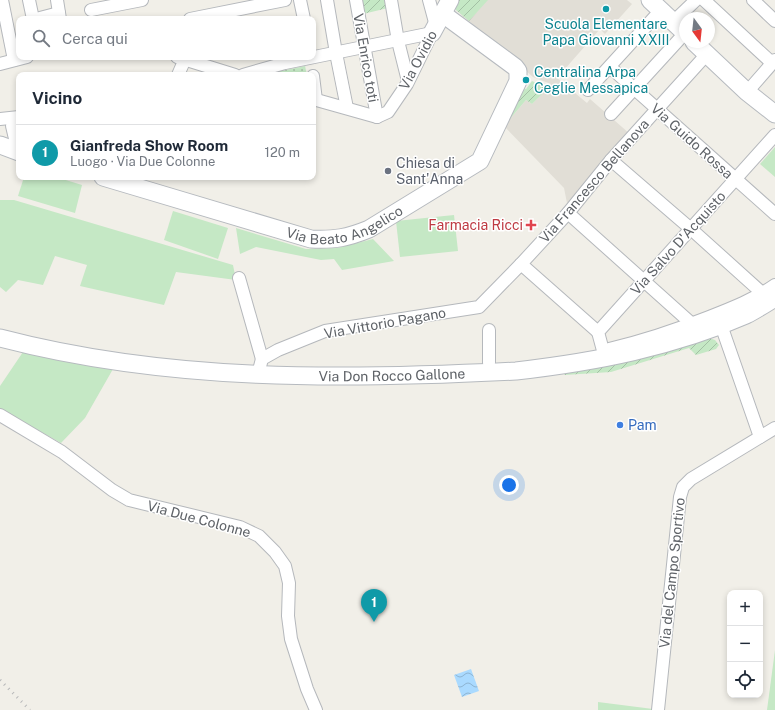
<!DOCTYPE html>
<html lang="it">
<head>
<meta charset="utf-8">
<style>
	body { margin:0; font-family:"Public Sans",sans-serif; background:#f6f6f7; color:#1f2937 }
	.controls { position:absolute; right:12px; bottom:12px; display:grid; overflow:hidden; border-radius:8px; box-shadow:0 2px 6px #0003 }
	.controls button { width:36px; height:36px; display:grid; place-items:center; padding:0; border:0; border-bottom:1px solid #e0e1e3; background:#fff; color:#1f2937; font:20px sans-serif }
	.compass { position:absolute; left:679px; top:12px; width:36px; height:36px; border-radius:50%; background:#fff; box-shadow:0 2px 6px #0003; rotate:165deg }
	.you { position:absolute; left:509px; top:485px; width:14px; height:14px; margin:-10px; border:3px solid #fff; border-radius:50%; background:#1a73e8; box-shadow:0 0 0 6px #1a73e833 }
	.badge { display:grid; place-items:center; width:26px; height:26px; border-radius:50%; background:#ea4335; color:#fff; font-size:13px; font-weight:700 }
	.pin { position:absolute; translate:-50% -33px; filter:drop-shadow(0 1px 2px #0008) }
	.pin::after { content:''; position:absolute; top:21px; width:14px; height:12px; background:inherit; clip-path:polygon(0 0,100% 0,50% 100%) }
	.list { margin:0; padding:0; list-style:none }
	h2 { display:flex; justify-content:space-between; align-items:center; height:52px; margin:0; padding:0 16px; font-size:17px }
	h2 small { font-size:13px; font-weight:400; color:#747a83 }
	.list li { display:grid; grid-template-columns:26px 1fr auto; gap:12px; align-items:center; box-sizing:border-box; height:56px; padding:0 16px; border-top:1px solid #e0e1e3 }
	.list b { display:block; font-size:15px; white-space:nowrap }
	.list p { margin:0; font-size:13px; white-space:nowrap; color:#747a83 }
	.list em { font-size:13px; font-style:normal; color:#747a83 }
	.icon { flex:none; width:22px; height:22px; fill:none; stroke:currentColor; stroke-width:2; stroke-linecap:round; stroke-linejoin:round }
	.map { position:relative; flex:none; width:775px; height:710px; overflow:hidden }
	.search { position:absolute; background:#fff; box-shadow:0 2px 6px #0003; left:16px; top:16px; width:300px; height:44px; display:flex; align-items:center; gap:10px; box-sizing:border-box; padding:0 14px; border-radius:8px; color:#747a83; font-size:15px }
	.panel { position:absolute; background:#fff; box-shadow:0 2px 6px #0003; left:16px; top:72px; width:300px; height:108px; border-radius:8px }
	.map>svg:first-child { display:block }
	.education { fill:#e1ded6 }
	.grass { fill:#c5e8c5 }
	.park { fill:url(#park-dots) }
	.garden { fill:url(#garden-furrows) }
	.water { fill:url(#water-waves) }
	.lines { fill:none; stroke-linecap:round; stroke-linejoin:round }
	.street-casing { stroke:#b5b8bc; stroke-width:14 }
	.secondary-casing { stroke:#b6babf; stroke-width:19 }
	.street { stroke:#fff; stroke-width:12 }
	.secondary { stroke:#fff; stroke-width:17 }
	.rail { stroke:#b6b7b8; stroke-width:3; stroke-dasharray:1 5; stroke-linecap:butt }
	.culture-dot { fill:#0f9aa8; stroke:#fff; stroke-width:1.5 }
	.worship-dot { fill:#6b7280; stroke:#fff; stroke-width:1.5 }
	.health-dot { fill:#e0444e; stroke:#fff; stroke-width:1.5 }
	.shop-dot { fill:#3f7fe0; stroke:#fff; stroke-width:1.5 }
	.labels { text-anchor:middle; stroke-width:3; stroke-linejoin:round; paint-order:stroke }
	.culture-label { font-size:14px; fill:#0d838f; stroke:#fff }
	.street-label { font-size:14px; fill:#5f6368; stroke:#fff }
	.worship-label { font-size:14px; fill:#5b616d; stroke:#fff; text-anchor:start }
	.health-label { font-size:14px; fill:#be3a42; stroke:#fff; text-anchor:end }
	.shop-label { font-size:14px; fill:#366cbe; stroke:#fff; text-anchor:start }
</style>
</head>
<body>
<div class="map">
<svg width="775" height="710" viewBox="0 0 775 710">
	<defs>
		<pattern id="park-dots" width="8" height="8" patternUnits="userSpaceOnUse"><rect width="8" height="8" fill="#c5e8c5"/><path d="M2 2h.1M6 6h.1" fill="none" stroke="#a3c0a4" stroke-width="1.8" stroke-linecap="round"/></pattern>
		<pattern id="garden-furrows" width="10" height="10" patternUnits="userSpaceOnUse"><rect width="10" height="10" fill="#c5e8c5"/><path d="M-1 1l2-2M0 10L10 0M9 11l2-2" fill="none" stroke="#a3c0a4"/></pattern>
		<pattern id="water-waves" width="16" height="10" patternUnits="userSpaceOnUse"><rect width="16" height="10" fill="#aadaff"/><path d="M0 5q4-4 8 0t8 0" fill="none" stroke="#8eb4d2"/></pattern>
	</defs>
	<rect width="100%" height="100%" fill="#f1efe8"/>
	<path class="education" d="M 457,0 L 627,0 L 632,4 L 605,34 L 600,29 L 557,78 L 587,103 L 590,99 L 630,134 L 567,203 L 564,188 L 504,126 L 526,100 L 532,104 L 551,84 L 533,77 L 456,10 Z"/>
	<g class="grass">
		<path d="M 775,147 L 775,177 L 760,164 Z"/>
		<path d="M 24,177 L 56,177 L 82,185 L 75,213 L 18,196 Z"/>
		<path d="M 0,200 L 14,200 L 233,265 L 236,280 L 176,272 L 164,305 L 80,286 L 87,265 L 55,256 L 43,285 L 18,280 L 6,292 L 0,287 Z"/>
		<path d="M 173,211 L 228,228 L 218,259 L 164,240 Z"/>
		<path d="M 454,215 L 458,251 L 400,257 L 396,221 Z"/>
		<path d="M 236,228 L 306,249 L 337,248 L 373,239 L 394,261 L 342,270 L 334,259 L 321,260 L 256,247 L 240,254 Z"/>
		<path d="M 23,352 L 56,360 L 113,369 L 85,418 L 61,443 L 0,409 L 0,386 Z"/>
		<path d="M 775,650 L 775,710 L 767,710 Z"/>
		<path d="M 598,702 L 653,709 L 652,710 L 598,710 Z"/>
	</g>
	<path class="park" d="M 305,66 L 307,75 L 266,74 Z"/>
	<g class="garden">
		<path d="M 360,0 L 387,0 L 388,8 L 363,14 Z"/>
		<path d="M 457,0 L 488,0 L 469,21 L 456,10 L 454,6 Z"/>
		<path d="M 532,81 L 548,88 L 532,104 L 526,100 L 504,126 L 520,87 L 526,89 Z"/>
		<path d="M 709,338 L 715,340 L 719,345 L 716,349 L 696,355 L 689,348 L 611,372 L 565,375 L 563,373 Z"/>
	</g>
	<path class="water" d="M 471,669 L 479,691 L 462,697 L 454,675 Z"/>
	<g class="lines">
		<g class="street-casing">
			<g id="street">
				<path d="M 2,0 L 14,60"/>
				<path d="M 29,0 L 33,19"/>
				<path d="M 57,0 L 60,19"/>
				<path d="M 300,0 L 304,19"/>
				<path d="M 327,0 L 335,47"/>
				<path d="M 356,0 L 377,117"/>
				<path d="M 391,0 L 398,41 L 408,81"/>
				<path d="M 429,0 L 436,26"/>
				<path d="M 704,0 L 772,63"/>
				<path d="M 753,0 L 775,21"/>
				<path d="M 91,10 L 142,0"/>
				<path d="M 36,19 L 59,13"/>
				<path d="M 190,19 L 285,0"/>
				<path d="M 673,22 L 696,0"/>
				<path d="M 336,53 L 347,108"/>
				<path d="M 177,57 L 235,75"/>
				<path d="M 0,64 L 27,57"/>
				<path d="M 610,67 L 775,214"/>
				<path d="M 178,75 L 185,59"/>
				<path d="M 243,75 L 285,63 L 432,33"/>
				<path d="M 313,76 L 316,100"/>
				<path d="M 588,90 L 661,10"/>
				<path d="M 747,92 L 775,60"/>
				<path d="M 313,99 L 377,117 L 388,112 L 407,84 L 432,33"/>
				<path d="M 611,114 L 685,33"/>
				<path d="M 17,118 L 12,126 L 16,143 L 19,148"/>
				<path d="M 0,119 L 19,117"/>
				<path d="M 611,160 L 691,229 L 771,301"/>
				<path d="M 568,213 L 692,324"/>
				<path d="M 521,264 L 598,332"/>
				<path d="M 239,278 L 262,359"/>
				<path d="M 721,325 L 760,437"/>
				<path d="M 489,330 L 489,363"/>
				<path d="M 609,349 C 643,341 676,330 709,317 C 732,308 755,299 775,285"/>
				<path d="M 605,358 L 598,332 L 775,135"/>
				<path d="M 258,374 L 262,359 L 278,350 L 325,331 L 479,307 L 521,264 L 568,213 L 611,160 L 707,54"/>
				<path d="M 0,415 L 62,452 L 112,490 L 129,500 L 240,527 L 259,536 L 275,552 L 285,566 L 289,583 L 288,616 L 291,639 L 307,689 L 316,710"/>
				<path d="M 658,710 L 680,497 L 683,487 L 691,479 L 775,428"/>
			</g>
		</g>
		<g class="secondary-casing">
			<g id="secondary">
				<path d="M 650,0 L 685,33"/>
				<path d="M 432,33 L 450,0"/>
				<path d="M 694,42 L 747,92 L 775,114"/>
				<path d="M 0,145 L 19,152"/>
				<path id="s1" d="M 103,177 L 311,239 C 335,240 347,238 369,229 L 480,161 L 518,81 L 518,71 L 515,67 L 443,14"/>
				<path id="s2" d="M 0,338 C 168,382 344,380 516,371 C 595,362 673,347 746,315 C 756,310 765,304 775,298"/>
			</g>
		</g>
		<use href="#street" class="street"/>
		<use href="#secondary" class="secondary"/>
		<path class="rail" d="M 0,680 L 30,710"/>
	</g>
	<g class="culture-dot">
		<circle cx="606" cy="9" r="4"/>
		<circle cx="526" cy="80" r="4"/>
	</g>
	<circle class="worship-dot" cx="388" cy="171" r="4"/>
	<path class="health-dot" d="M529 219h4v4h4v4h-4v4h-4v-4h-4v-4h4z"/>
	<circle class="shop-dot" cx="620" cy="425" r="4"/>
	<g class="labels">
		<g class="culture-label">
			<text x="606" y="29">Scuola Elementare<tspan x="606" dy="16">Papa Giovanni XXIII</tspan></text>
			<text x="534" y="77" text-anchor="start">Centralina Arpa<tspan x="534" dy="16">Ceglie Messapica</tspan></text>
		</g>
		<g class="street-label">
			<text transform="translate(366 58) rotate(80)" y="5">Via Enrico toti</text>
			<text transform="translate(418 60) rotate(-62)" y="5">Via Ovidio</text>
			<text transform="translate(692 141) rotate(42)" y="5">Via Guido Rossa</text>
			<text transform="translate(594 181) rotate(-49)" y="5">Via Francesco Bellanova</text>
			<text dy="5" stroke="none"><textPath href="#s1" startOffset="253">Via Beato Angelico</textPath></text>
			<text transform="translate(678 243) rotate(-48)" y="5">Via Salvo D'Acquisto</text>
			<text transform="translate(385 323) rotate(-10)" y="5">Via Vittorio Pagano</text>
			<text dy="5" stroke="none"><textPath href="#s2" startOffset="395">Via Don Rocco Gallone</textPath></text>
			<text transform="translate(199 519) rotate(15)" y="5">Via Due Colonne</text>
			<text transform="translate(672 573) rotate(-84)" y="5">Via del Campo Sportivo</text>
		</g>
		<g class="worship-label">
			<text x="396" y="168">Chiesa di<tspan x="396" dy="16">Sant'Anna</tspan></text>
		</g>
		<g class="health-label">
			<text x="523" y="230">Farmacia Ricci</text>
		</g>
		<g class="shop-label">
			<text x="628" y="430">Pam</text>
		</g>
	</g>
</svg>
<div class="controls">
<button>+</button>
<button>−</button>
<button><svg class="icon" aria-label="locate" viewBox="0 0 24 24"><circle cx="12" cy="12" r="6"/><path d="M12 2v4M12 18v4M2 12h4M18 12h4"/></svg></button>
</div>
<svg class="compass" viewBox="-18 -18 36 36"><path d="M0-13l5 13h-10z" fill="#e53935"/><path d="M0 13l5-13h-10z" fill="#747a83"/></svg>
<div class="you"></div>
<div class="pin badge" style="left:374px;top:622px;background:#0f9aa8">1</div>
<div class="search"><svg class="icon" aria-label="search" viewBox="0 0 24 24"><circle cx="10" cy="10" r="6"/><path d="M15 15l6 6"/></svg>Cerca qui</div>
<section class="panel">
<h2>Vicino<small></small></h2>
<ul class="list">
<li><span class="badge" style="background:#0f9aa8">1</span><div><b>Gianfreda Show Room</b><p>Luogo · Via Due Colonne</p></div><em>120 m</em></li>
</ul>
</section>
</div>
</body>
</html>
